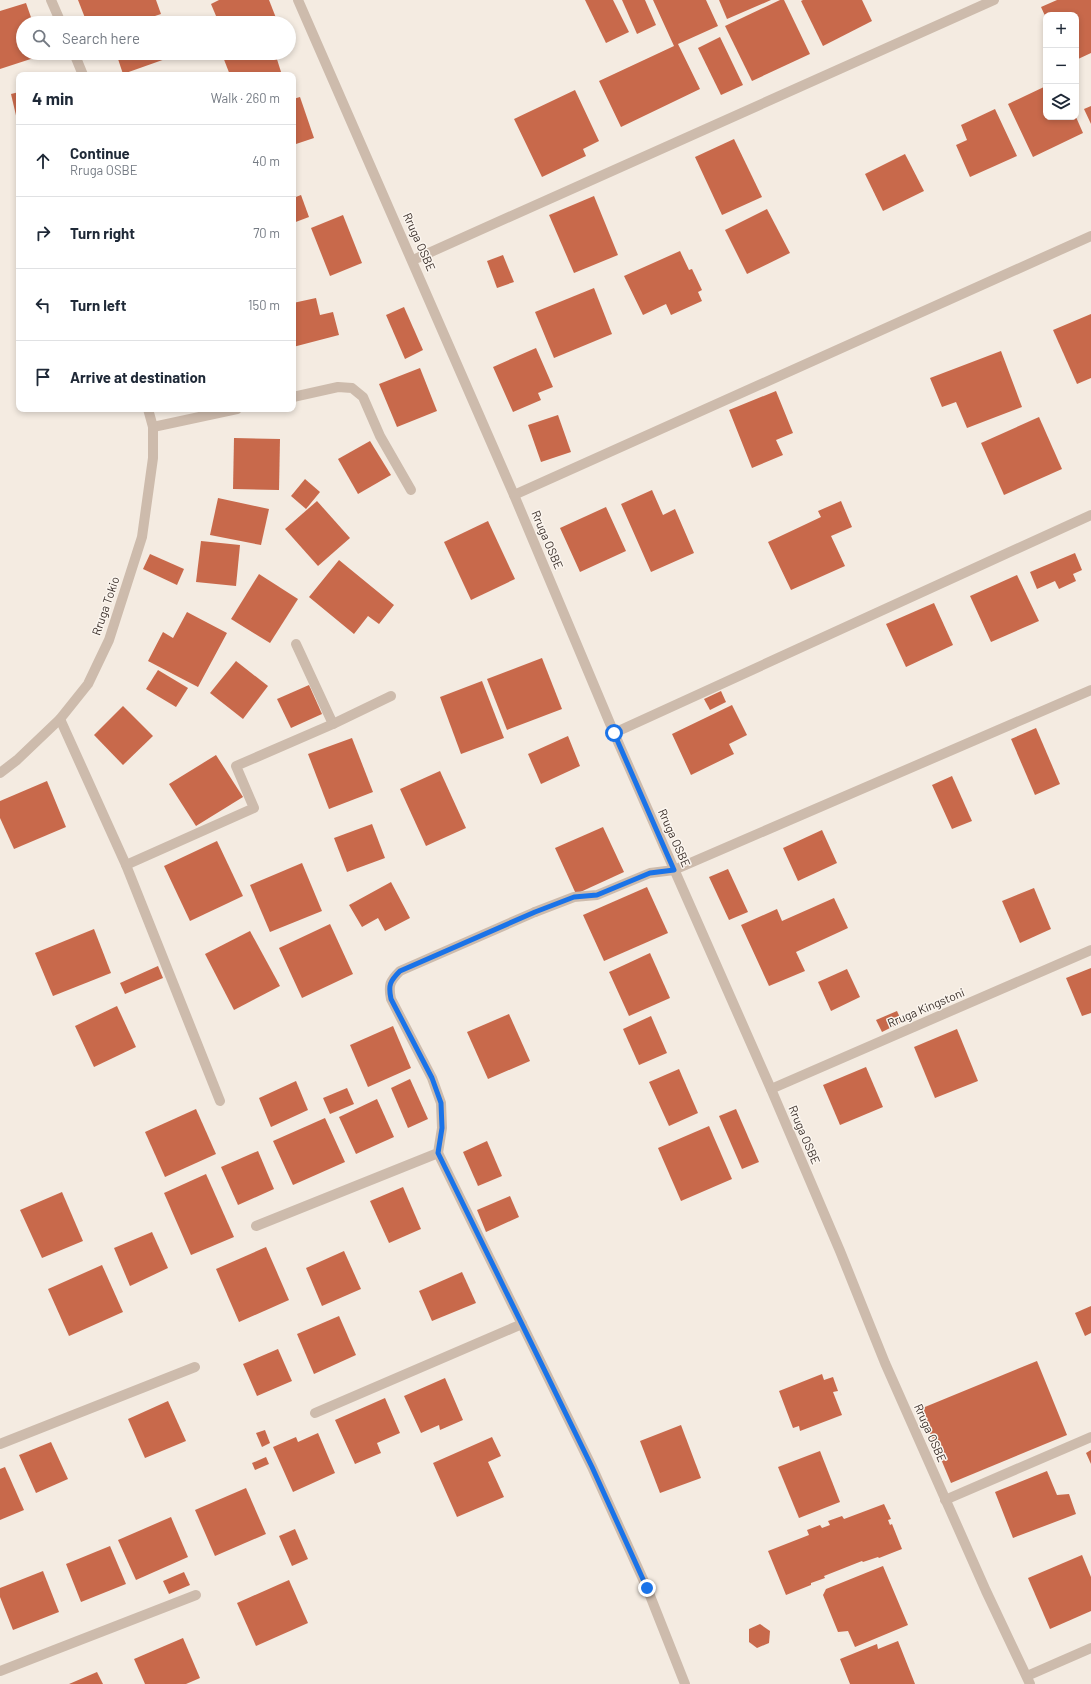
<!DOCTYPE html>
<html lang="en">
<head>
<meta charset="utf-8">
<style>
	body { margin:0; font-family:Barlow,sans-serif; background:#f2f2f3; color:#1f2937 }
	.controls { position:absolute; right:12px; top:12px; display:grid; overflow:hidden; border-radius:8px; box-shadow:0 2px 6px #0003 }
	.controls button { width:36px; height:36px; display:grid; place-items:center; padding:0; border:0; border-bottom:1px solid #e0e1e3; background:#fff; color:#1f2937; font:20px sans-serif }
	.stop { position:absolute; width:12px; height:12px; margin:-9px; border:3px solid #1a73e8; border-radius:50%; background:#fff }
	.stop.end { background:#1a73e8; border-color:#fff; box-shadow:0 1px 4px #0008 }
	.list { margin:0; padding:0; list-style:none }
	h2 { display:flex; justify-content:space-between; align-items:center; height:52px; margin:0; padding:0 16px; font-size:17px }
	h2 small { font-size:13px; font-weight:400; color:#747a83 }
	.list li { display:grid; grid-template-columns:26px 1fr auto; gap:12px; align-items:center; box-sizing:border-box; height:72px; padding:0 16px; border-top:1px solid #e0e1e3 }
	.list b { display:block; font-size:15px; white-space:nowrap }
	.list p { margin:0; font-size:13px; white-space:nowrap; color:#747a83 }
	.list em { font-size:13px; font-style:normal; color:#747a83 }
	.icon { flex:none; width:22px; height:22px; fill:none; stroke:currentColor; stroke-width:2; stroke-linecap:round; stroke-linejoin:round }
	.map { position:relative; flex:none; width:1091px; height:1684px; overflow:hidden }
	.search { position:absolute; background:#fff; box-shadow:0 2px 6px #0003; left:16px; top:16px; width:280px; height:44px; display:flex; align-items:center; gap:10px; box-sizing:border-box; padding:0 14px; border-radius:22px; color:#747a83; font-size:15px }
	.panel { position:absolute; background:#fff; box-shadow:0 2px 6px #0003; left:16px; top:72px; width:280px; height:340px; border-radius:8px }
	.map>svg:first-child { display:block }
	.building { fill:#c8694b }
	.lines { fill:none; stroke-linecap:round; stroke-linejoin:round }
	.service { stroke:#cdbbac; stroke-width:10 }
	.minor { stroke:#cdbbac; stroke-width:10 }
	.tertiary { stroke:#cdbbac; stroke-width:10 }
	.route { stroke:#1a73e8; stroke-width:5 }
	.labels { text-anchor:middle; stroke-width:3; stroke-linejoin:round; paint-order:stroke }
	.street-label { font-size:12px; fill:#3b302b; stroke:#fbf5ee }
</style>
</head>
<body>
<div class="map">
<svg width="1091" height="1684" viewBox="0 0 1091 1684">
	<rect width="100%" height="100%" fill="#f4ebe1"/>
	<g class="building">
		<path d="M 78,0 L 156,0 L 161,14 L 134,23 L 87,23 Z"/>
		<path d="M 219,0 L 269,0 L 278,23 L 219,23 L 211,4 Z"/>
		<path d="M 585,0 L 613,0 L 629,32 L 606,43 Z"/>
		<path d="M 622,0 L 645,0 L 656,25 L 637,34 Z"/>
		<path d="M 653,0 L 706,0 L 718,26 L 678,44 L 700,89 L 621,127 L 599,81 L 674,46 Z"/>
		<path d="M 719,0 L 771,0 L 727,19 Z"/>
		<path d="M 780,0 L 784,0 L 810,54 L 752,81 L 725,26 Z"/>
		<path d="M 803,0 L 862,0 L 872,21 L 823,46 L 801,1 Z"/>
		<path d="M 1057,0 L 1091,0 L 1091,53 L 1076,60 L 1076,15 L 1046,15 L 1046,18 L 1041,7 Z"/>
		<path d="M 26,3 L 33,23 L 23,23 L 23,53 L 42,53 L 43,55 L 0,69 L 0,11 Z"/>
		<path d="M 720,37 L 743,85 L 721,95 L 698,48 Z"/>
		<path d="M 116,53 L 169,53 L 171,57 L 123,74 Z"/>
		<path d="M 235,53 L 275,53 L 282,75 L 230,75 L 223,57 Z"/>
		<path d="M 1046,86 L 1046,117 L 1076,117 L 1083,133 L 1033,157 L 1008,104 Z"/>
		<path d="M 575,90 L 599,141 L 583,149 L 586,156 L 542,177 L 514,119 Z"/>
		<path d="M 19,92 L 19,124 L 18,124 L 11,94 Z"/>
		<path d="M 300,97 L 314,138 L 293,145 L 293,99 Z"/>
		<path d="M 1091,106 L 1091,124 L 1084,109 Z"/>
		<path d="M 995,109 L 1017,156 L 970,177 L 956,145 L 967,140 L 961,125 Z"/>
		<path d="M 734,139 L 762,197 L 722,215 L 695,157 Z"/>
		<path d="M 905,154 L 924,191 L 883,211 L 865,174 Z"/>
		<path d="M 301,195 L 309,217 L 293,223 L 293,198 Z"/>
		<path d="M 594,196 L 618,255 L 574,273 L 549,215 Z"/>
		<path d="M 767,209 L 790,253 L 747,274 L 725,230 Z"/>
		<path d="M 343,215 L 362,263 L 330,276 L 311,228 Z"/>
		<path d="M 680,251 L 689,270 L 692,269 L 702,290 L 698,292 L 702,301 L 671,315 L 666,304 L 643,315 L 624,276 Z"/>
		<path d="M 503,255 L 514,282 L 497,288 L 487,261 Z"/>
		<path d="M 594,288 L 612,334 L 554,358 L 535,312 Z"/>
		<path d="M 316,298 L 320,315 L 333,312 L 339,335 L 293,347 L 293,303 Z"/>
		<path d="M 404,307 L 423,350 L 405,359 L 386,315 Z"/>
		<path d="M 1091,314 L 1091,378 L 1077,384 L 1053,330 Z"/>
		<path d="M 536,348 L 553,387 L 538,393 L 541,400 L 513,412 L 493,367 Z"/>
		<path d="M 1001,351 L 1022,407 L 967,428 L 956,402 L 942,407 L 930,378 Z"/>
		<path d="M 420,368 L 437,411 L 397,427 L 379,384 Z"/>
		<path d="M 776,391 L 793,433 L 776,440 L 783,455 L 752,468 L 729,410 Z"/>
		<path d="M 558,415 L 571,452 L 541,462 L 528,425 Z"/>
		<path d="M 1039,417 L 1062,469 L 1004,495 L 981,443 Z"/>
		<path d="M 234,438 L 280,439 L 279,490 L 233,489 Z"/>
		<path d="M 370,441 L 391,475 L 358,494 L 338,459 Z"/>
		<path d="M 305,479 L 320,492 L 306,509 L 291,496 Z"/>
		<path d="M 652,490 L 663,515 L 675,509 L 694,553 L 651,572 L 621,504 Z"/>
		<path d="M 218,498 L 269,509 L 261,545 L 210,535 Z"/>
		<path d="M 317,501 L 350,538 L 318,566 L 285,529 Z"/>
		<path d="M 841,501 L 852,527 L 831,536 L 845,566 L 791,590 L 768,542 L 821,517 L 818,511 Z"/>
		<path d="M 606,507 L 626,551 L 580,572 L 560,528 Z"/>
		<path d="M 488,521 L 515,579 L 471,600 L 444,542 Z"/>
		<path d="M 201,541 L 240,545 L 236,586 L 196,582 Z"/>
		<path d="M 1075,553 L 1082,570 L 1073,574 L 1076,581 L 1059,589 L 1055,581 L 1037,589 L 1030,572 Z"/>
		<path d="M 150,554 L 184,569 L 177,585 L 143,569 Z"/>
		<path d="M 339,560 L 394,605 L 379,624 L 368,616 L 354,634 L 309,597 Z"/>
		<path d="M 259,574 L 298,599 L 270,643 L 231,619 Z"/>
		<path d="M 1017,575 L 1039,621 L 991,642 L 970,596 Z"/>
		<path d="M 934,603 L 953,645 L 906,667 L 886,624 Z"/>
		<path d="M 187,612 L 227,633 L 198,687 L 148,661 L 163,632 L 173,638 Z"/>
		<path d="M 542,658 L 562,709 L 507,730 L 487,679 Z"/>
		<path d="M 236,661 L 268,686 L 243,719 L 210,693 Z"/>
		<path d="M 158,670 L 188,688 L 176,707 L 146,689 Z"/>
		<path d="M 482,681 L 504,738 L 461,754 L 440,697 Z"/>
		<path d="M 309,685 L 322,714 L 291,728 L 277,699 Z"/>
		<path d="M 721,691 L 726,702 L 710,710 L 704,699 Z"/>
		<path d="M 732,705 L 747,735 L 729,744 L 734,754 L 691,775 L 672,734 Z"/>
		<path d="M 123,706 L 153,736 L 123,765 L 94,735 Z"/>
		<path d="M 1036,728 L 1060,784 L 1035,795 L 1011,739 Z"/>
		<path d="M 568,736 L 580,766 L 541,784 L 528,754 Z"/>
		<path d="M 352,738 L 373,792 L 329,809 L 308,754 Z"/>
		<path d="M 216,755 L 243,797 L 196,826 L 169,784 Z"/>
		<path d="M 440,771 L 466,828 L 426,846 L 400,789 Z"/>
		<path d="M 952,776 L 972,821 L 952,829 L 932,785 Z"/>
		<path d="M 47,781 L 66,827 L 14,849 L 0,818 L 0,801 Z"/>
		<path d="M 372,824 L 385,858 L 347,872 L 334,838 Z"/>
		<path d="M 603,827 L 624,872 L 576,894 L 555,848 Z"/>
		<path d="M 822,830 L 837,863 L 798,881 L 783,848 Z"/>
		<path d="M 217,841 L 243,896 L 190,921 L 164,866 Z"/>
		<path d="M 302,863 L 322,911 L 270,932 L 250,885 Z"/>
		<path d="M 728,869 L 748,912 L 729,920 L 709,877 Z"/>
		<path d="M 391,882 L 410,918 L 385,931 L 378,918 L 362,927 L 349,905 Z"/>
		<path d="M 647,887 L 668,933 L 604,961 L 583,915 Z"/>
		<path d="M 1034,888 L 1051,929 L 1020,943 L 1002,901 Z"/>
		<path d="M 834,898 L 848,928 L 796,952 L 805,971 L 769,986 L 741,925 L 777,909 L 782,921 Z"/>
		<path d="M 330,924 L 353,974 L 302,998 L 279,948 Z"/>
		<path d="M 94,929 L 111,973 L 53,996 L 35,953 Z"/>
		<path d="M 250,931 L 280,986 L 234,1010 L 205,954 Z"/>
		<path d="M 650,953 L 670,998 L 629,1016 L 609,972 Z"/>
		<path d="M 158,966 L 163,978 L 125,994 L 120,983 Z"/>
		<path d="M 1091,968 L 1091,1013 L 1082,1016 L 1066,978 Z"/>
		<path d="M 847,969 L 860,997 L 831,1011 L 818,982 Z"/>
		<path d="M 117,1006 L 136,1047 L 94,1067 L 75,1026 Z"/>
		<path d="M 897,1011 L 902,1022 L 882,1032 L 876,1020 Z"/>
		<path d="M 509,1014 L 530,1061 L 488,1079 L 467,1032 Z"/>
		<path d="M 651,1016 L 667,1053 L 639,1065 L 623,1029 Z"/>
		<path d="M 393,1026 L 411,1068 L 368,1087 L 350,1045 Z"/>
		<path d="M 957,1029 L 978,1081 L 935,1098 L 914,1047 Z"/>
		<path d="M 866,1067 L 883,1107 L 840,1125 L 823,1085 Z"/>
		<path d="M 679,1069 L 698,1113 L 669,1126 L 649,1082 Z"/>
		<path d="M 410,1079 L 428,1119 L 408,1128 L 391,1088 Z"/>
		<path d="M 296,1081 L 308,1110 L 271,1127 L 259,1098 Z"/>
		<path d="M 347,1088 L 354,1104 L 330,1114 L 323,1098 Z"/>
		<path d="M 377,1099 L 394,1137 L 356,1154 L 339,1117 Z"/>
		<path d="M 196,1109 L 216,1154 L 165,1177 L 145,1132 Z"/>
		<path d="M 736,1109 L 759,1162 L 742,1169 L 719,1116 Z"/>
		<path d="M 325,1118 L 345,1162 L 293,1185 L 273,1141 Z"/>
		<path d="M 709,1126 L 732,1179 L 681,1201 L 658,1148 Z"/>
		<path d="M 487,1141 L 502,1176 L 478,1186 L 463,1152 Z"/>
		<path d="M 258,1151 L 274,1189 L 238,1205 L 221,1167 Z"/>
		<path d="M 206,1174 L 234,1237 L 191,1255 L 164,1193 Z"/>
		<path d="M 403,1187 L 421,1229 L 389,1243 L 370,1201 Z"/>
		<path d="M 62,1192 L 83,1241 L 42,1258 L 20,1210 Z"/>
		<path d="M 510,1196 L 519,1217 L 486,1232 L 477,1210 Z"/>
		<path d="M 152,1232 L 168,1268 L 130,1286 L 114,1248 Z"/>
		<path d="M 266,1247 L 289,1300 L 239,1322 L 216,1269 Z"/>
		<path d="M 344,1251 L 361,1289 L 322,1306 L 306,1268 Z"/>
		<path d="M 102,1265 L 123,1312 L 69,1336 L 48,1289 Z"/>
		<path d="M 462,1272 L 476,1303 L 432,1321 L 419,1291 Z"/>
		<path d="M 1091,1306 L 1091,1333 L 1085,1336 L 1075,1313 Z"/>
		<path d="M 339,1316 L 356,1355 L 314,1374 L 297,1334 Z"/>
		<path d="M 278,1349 L 292,1381 L 257,1396 L 243,1364 Z"/>
		<path d="M 1037,1361 L 1067,1435 L 951,1483 L 920,1409 Z"/>
		<path d="M 822,1374 L 824,1380 L 833,1377 L 838,1391 L 833,1392 L 842,1415 L 800,1431 L 799,1426 L 793,1428 L 779,1391 Z"/>
		<path d="M 445,1378 L 463,1420 L 440,1430 L 439,1425 L 421,1433 L 404,1396 Z"/>
		<path d="M 385,1398 L 400,1433 L 377,1443 L 381,1453 L 355,1464 L 335,1420 Z"/>
		<path d="M 168,1401 L 186,1441 L 145,1458 L 128,1419 Z"/>
		<path d="M 681,1425 L 701,1478 L 660,1493 L 640,1441 Z"/>
		<path d="M 265,1430 L 270,1443 L 262,1447 L 256,1433 Z"/>
		<path d="M 318,1433 L 335,1473 L 293,1492 L 273,1447 L 296,1437 L 298,1442 Z"/>
		<path d="M 492,1437 L 501,1456 L 488,1462 L 504,1497 L 457,1517 L 433,1463 Z"/>
		<path d="M 51,1442 L 68,1479 L 36,1493 L 19,1455 Z"/>
		<path d="M 1091,1450 L 1091,1464 L 1086,1453 Z"/>
		<path d="M 820,1451 L 840,1502 L 799,1518 L 778,1467 Z"/>
		<path d="M 266,1457 L 269,1464 L 255,1470 L 252,1463 Z"/>
		<path d="M 5,1467 L 24,1510 L 0,1520 L 0,1469 Z"/>
		<path d="M 1047,1471 L 1057,1495 L 1069,1494 L 1076,1514 L 1013,1538 L 995,1492 Z"/>
		<path d="M 246,1488 L 266,1534 L 215,1556 L 195,1510 Z"/>
		<path d="M 884,1504 L 891,1519 L 888,1520 L 890,1525 L 892,1524 L 902,1549 L 879,1558 L 878,1557 L 863,1562 L 862,1561 L 824,1576 L 825,1578 L 811,1583 L 811,1585 L 786,1595 L 768,1551 L 809,1535 L 807,1530 L 820,1525 L 822,1528 L 830,1525 L 828,1521 L 842,1516 L 844,1519 Z"/>
		<path d="M 171,1517 L 188,1557 L 136,1580 L 118,1540 Z"/>
		<path d="M 295,1529 L 308,1559 L 292,1566 L 279,1536 Z"/>
		<path d="M 110,1546 L 126,1584 L 81,1602 L 66,1564 Z"/>
		<path d="M 1082,1555 L 1091,1577 L 1091,1611 L 1050,1629 L 1028,1578 Z"/>
		<path d="M 883,1566 L 908,1625 L 855,1647 L 848,1631 L 838,1632 L 823,1595 L 826,1589 Z"/>
		<path d="M 43,1571 L 59,1612 L 13,1630 L 0,1597 L 0,1588 Z"/>
		<path d="M 184,1572 L 190,1585 L 169,1594 L 163,1581 Z"/>
		<path d="M 289,1580 L 308,1623 L 256,1646 L 237,1603 Z"/>
		<path d="M 760,1624 L 770,1631 L 769,1643 L 757,1648 L 749,1642 L 749,1629 Z"/>
		<path d="M 183,1638 L 200,1678 L 186,1684 L 145,1684 L 134,1659 Z"/>
		<path d="M 898,1641 L 915,1684 L 850,1684 L 840,1659 L 877,1644 L 878,1649 Z"/>
		<path d="M 97,1672 L 103,1684 L 69,1684 Z"/>
	</g>
	<g class="lines">
		<path class="service" d="M 535,912 L 574,897 L 597,895 L 650,873 L 674,870"/>
		<g class="minor">
			<path d="M 51,0 L 61,23"/>
			<path d="M 74,53 L 83,75"/>
			<path d="M 413,260 L 994,0"/>
			<path d="M 293,397 L 338,387 L 352,388 L 363,397 L 380,436 L 411,490"/>
			<path d="M 153,427 L 237,409"/>
			<path d="M 514,495 L 1091,236"/>
			<path d="M 296,644 L 333,724"/>
			<path d="M 60,719 L 126,865 L 220,1101"/>
			<path d="M 614,733 L 1091,515"/>
			<path d="M 0,773 L 17,760 L 60,719 L 88,684 L 109,640 L 142,537 L 153,458 L 153,427 L 148,409"/>
			<path d="M 126,865 L 254,808 L 236,766 L 333,724 L 391,696"/>
			<path d="M 674,870 L 1091,690"/>
			<path d="M 771,1089 L 1091,950"/>
			<path d="M 438,1153 L 592,1467 L 647,1588 L 685,1684"/>
			<path d="M 256,1226 L 438,1153 L 442,1128 L 441,1103 L 432,1078 L 391,999 C 388,985 390,981 400,971 L 535,912"/>
			<path d="M 315,1413 L 522,1324"/>
			<path d="M 0,1444 L 195,1367"/>
			<path d="M 945,1500 L 1091,1437"/>
			<path d="M 0,1671 L 196,1595"/>
			<path d="M 1027,1676 L 1091,1648"/>
		</g>
		<path class="tertiary" d="M 298,0 L 514,495 L 614,733 L 771,1089 L 840,1251 L 885,1363 L 986,1591 L 1030,1684"/>
	</g>
	<g class="lines">
		<path class="route" d="M 614,733 L 674,870 L 650,873 L 597,895 L 574,897 L 535,912 L 400,971 C 390,981 388,985 391,999 L 432,1078 L 441,1103 L 442,1128 L 438,1153 L 592,1467 L 647,1588"/>
	</g>
	<g class="labels">
		<g class="street-label">
			<text transform="translate(419 242) rotate(66)" y="4">Rruga OSBE</text>
			<text transform="translate(547 540) rotate(67)" y="4">Rruga OSBE</text>
			<text transform="translate(106 606) rotate(-71)" y="4">Rruga Tokio</text>
			<text transform="translate(674 838) rotate(66)" y="4">Rruga OSBE</text>
			<text transform="translate(926 1008) rotate(-23)" y="4">Rruga Kingstoni</text>
			<text transform="translate(804 1135) rotate(67)" y="4">Rruga OSBE</text>
			<text transform="translate(930 1433) rotate(66)" y="4">Rruga OSBE</text>
		</g>
	</g>
</svg>
<div class="controls">
<button>+</button>
<button>−</button>
<button><svg class="icon" aria-label="layers" viewBox="0 0 24 24"><path d="M12 4l9 5-9 5-9-5zM3 14l9 5 9-5"/></svg></button>
</div>
<div class="stop" style="left:614px;top:733px"></div>
<div class="stop end" style="left:647px;top:1588px"></div>
<div class="search"><svg class="icon" aria-label="search" viewBox="0 0 24 24"><circle cx="10" cy="10" r="6"/><path d="M15 15l6 6"/></svg>Search here</div>
<section class="panel">
<h2>4 min<small>Walk · 260 m</small></h2>
<ul class="list">
<li><svg class="icon" aria-label="ahead" viewBox="0 0 24 24"><path d="M12 20V5M6 11l6-6 6 6"/></svg><div><b>Continue</b><p>Rruga OSBE</p></div><em>40 m</em></li>
<li><svg class="icon" aria-label="right" viewBox="0 0 24 24"><path d="M7 20v-9h11M14 6l5 5-5 5"/></svg><div><b>Turn right</b></div><em>70 m</em></li>
<li><svg class="icon" aria-label="left" viewBox="0 0 24 24"><path d="M17 20v-9H6M10 6l-5 5 5 5"/></svg><div><b>Turn left</b></div><em>150 m</em></li>
<li><svg class="icon" aria-label="arrive" viewBox="0 0 24 24"><path d="M6 21V4h12l-3 4 3 4H6"/></svg><div><b>Arrive at destination</b></div></li>
</ul>
</section>
</div>
</body>
</html>
